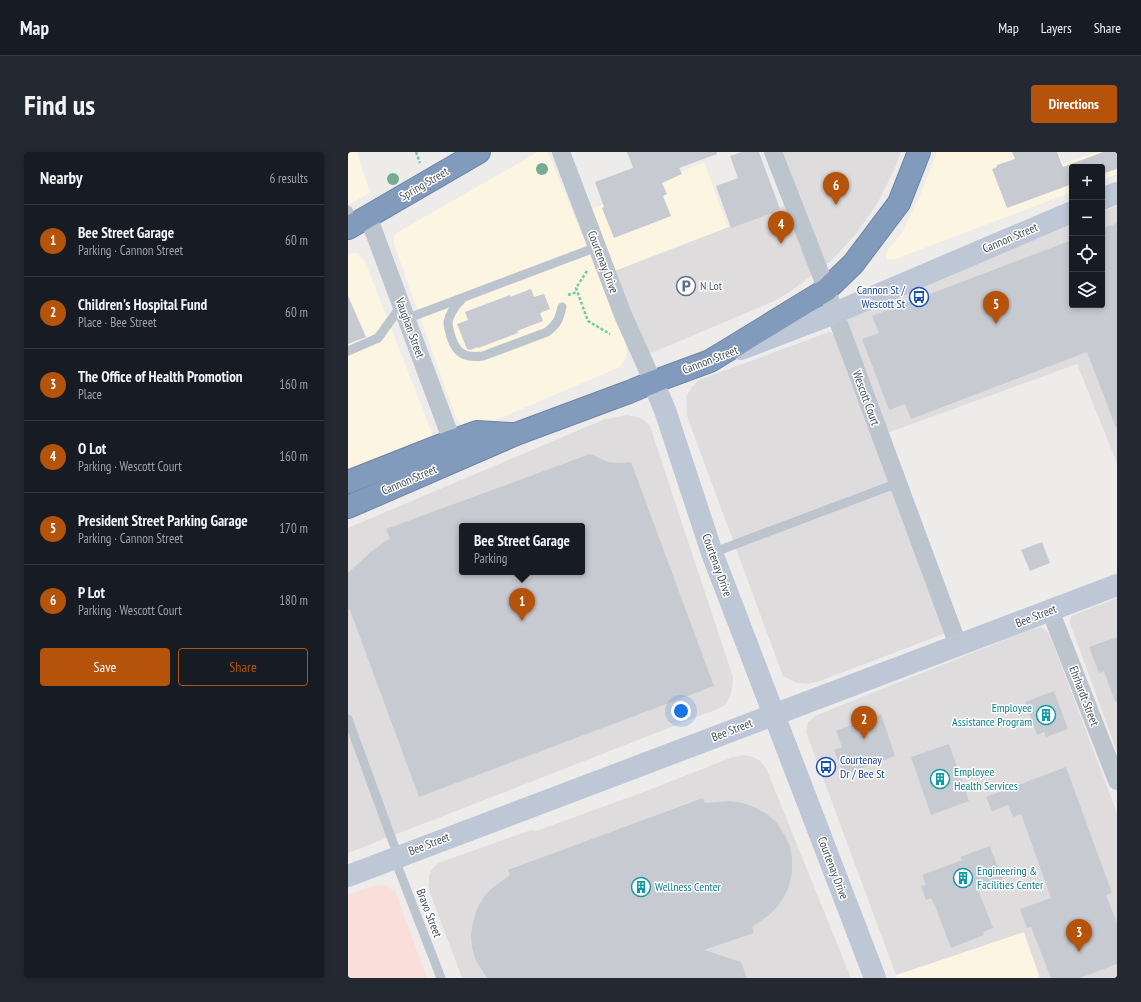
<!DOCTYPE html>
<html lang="en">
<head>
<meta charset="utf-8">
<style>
	body { margin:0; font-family:"PT Sans Narrow",sans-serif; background:#242831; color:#f1f3f6 }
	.controls { position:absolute; right:12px; top:12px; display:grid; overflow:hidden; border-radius:4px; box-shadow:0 2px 6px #0003 }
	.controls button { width:36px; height:36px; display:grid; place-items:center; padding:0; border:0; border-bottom:1px solid #363941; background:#171b24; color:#f1f3f6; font:20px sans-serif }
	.you { position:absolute; left:333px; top:559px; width:14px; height:14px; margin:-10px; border:3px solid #fff; border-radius:50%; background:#1a73e8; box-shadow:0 0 0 6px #1a73e833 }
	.badge { display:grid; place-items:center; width:26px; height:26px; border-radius:50%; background:#b45309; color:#fff; font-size:13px; font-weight:700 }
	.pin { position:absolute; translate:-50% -33px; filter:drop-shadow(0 1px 2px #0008) }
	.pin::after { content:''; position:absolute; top:21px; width:14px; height:12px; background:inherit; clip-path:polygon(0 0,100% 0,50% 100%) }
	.popup { position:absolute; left:111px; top:371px; width:126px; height:52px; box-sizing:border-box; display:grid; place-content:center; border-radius:4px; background:#171b24; filter:drop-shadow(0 1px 3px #0005); font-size:13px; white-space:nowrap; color:#9ea1a6 }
	.popup b { font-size:15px; color:#f1f3f6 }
	.popup::after { content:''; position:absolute; left:50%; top:100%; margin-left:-8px; border:8px solid transparent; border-top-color:#171b24 }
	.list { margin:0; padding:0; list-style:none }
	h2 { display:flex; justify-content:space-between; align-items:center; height:52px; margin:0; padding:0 16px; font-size:17px }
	h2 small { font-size:13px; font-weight:400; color:#9ea1a6 }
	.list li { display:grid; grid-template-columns:26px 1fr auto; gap:12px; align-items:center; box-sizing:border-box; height:72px; padding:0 16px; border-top:1px solid #363941 }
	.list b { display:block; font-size:15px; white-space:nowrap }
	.list p { margin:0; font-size:13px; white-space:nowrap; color:#9ea1a6 }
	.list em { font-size:13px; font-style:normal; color:#9ea1a6 }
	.actions { display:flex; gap:8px; padding:12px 16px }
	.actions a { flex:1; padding:9px 0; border:1px solid #b45309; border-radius:4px; text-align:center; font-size:14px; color:#b45309 }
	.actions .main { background:#b45309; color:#fff }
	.icon { flex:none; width:22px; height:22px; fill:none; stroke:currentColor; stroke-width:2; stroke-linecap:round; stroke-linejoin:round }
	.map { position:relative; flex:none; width:769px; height:826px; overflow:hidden; border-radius:4px }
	header { display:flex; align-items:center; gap:24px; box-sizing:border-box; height:56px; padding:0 20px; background:#171b24; border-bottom:1px solid #363941 }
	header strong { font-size:19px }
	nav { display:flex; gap:22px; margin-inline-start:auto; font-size:14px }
	.intro { display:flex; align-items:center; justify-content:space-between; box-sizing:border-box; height:96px; padding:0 24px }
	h1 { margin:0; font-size:28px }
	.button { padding:10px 18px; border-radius:4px; background:#b45309; color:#fff; font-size:14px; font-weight:700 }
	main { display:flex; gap:24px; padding:0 24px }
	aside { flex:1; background:#171b24; border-radius:4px; box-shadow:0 2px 6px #0003 }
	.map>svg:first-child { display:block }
	.commercial { fill:#fbf5e2 }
	.education { fill:#dfdcdd; fill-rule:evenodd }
	.medical { fill:#faded9 }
	.building { fill:#c8cad1; fill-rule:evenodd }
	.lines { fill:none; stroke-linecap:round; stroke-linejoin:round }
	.highway-casing { stroke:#6d86a7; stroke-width:24 }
	.path { stroke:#70cca4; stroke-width:2.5; stroke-dasharray:3 2; stroke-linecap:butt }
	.lane { stroke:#bcc5ce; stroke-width:9 }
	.street { stroke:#bcc5ce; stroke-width:18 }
	.secondary { stroke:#bdc7d5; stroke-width:22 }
	.highway { stroke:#829bbc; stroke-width:22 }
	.tree { fill:#77ac94 }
	.labels { text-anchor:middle; stroke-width:3; stroke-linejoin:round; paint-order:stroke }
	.street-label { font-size:12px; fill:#444e59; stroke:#fff }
	.service-label { font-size:12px; fill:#4e5e75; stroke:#fff; text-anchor:start }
	.transit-label { font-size:12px; fill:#164399; stroke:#fff; text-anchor:end }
	.culture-label { font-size:12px; fill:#0d838f; stroke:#fff; text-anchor:start }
</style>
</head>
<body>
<header>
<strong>Map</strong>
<nav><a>Map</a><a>Layers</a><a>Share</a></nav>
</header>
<div class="intro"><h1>Find us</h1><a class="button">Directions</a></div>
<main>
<aside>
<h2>Nearby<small>6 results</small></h2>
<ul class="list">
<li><span class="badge">1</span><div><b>Bee Street Garage</b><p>Parking · Cannon Street</p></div><em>60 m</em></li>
<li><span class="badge">2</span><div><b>Children's Hospital Fund</b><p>Place · Bee Street</p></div><em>60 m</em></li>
<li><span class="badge">3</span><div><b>The Office of Health Promotion</b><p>Place</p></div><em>160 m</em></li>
<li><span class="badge">4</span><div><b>O Lot</b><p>Parking · Wescott Court</p></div><em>160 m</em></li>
<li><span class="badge">5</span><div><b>President Street Parking Garage</b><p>Parking · Cannon Street</p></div><em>170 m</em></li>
<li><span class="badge">6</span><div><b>P Lot</b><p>Parking · Wescott Court</p></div><em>180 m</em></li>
</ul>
<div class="actions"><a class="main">Save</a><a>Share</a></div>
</aside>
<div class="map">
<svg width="769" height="826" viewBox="0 0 769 826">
	<rect width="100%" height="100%" fill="#eeebeb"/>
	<g class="commercial">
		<path d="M 0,0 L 9,0 L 22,41 L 0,53 Z"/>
		<path d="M 190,0 L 199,0 L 201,3 L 276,183 L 279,196 L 277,207 L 272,215 L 136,273 L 122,275 L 114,273 L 108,266 L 46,92 L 46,85 L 50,80 Z"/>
		<path d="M 589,0 L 710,0 L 715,12 L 748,0 L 769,0 L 769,22 L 754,28 L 754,15 L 724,15 L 724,40 L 545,108 L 539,107 L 538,104 L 539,99 L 553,82 L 569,51 Z"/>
		<path d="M 356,10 L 380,75 L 267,119 L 244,57 Z"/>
		<path d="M 3,101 L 10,101 L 17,109 L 84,281 L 81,292 L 0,324 L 0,103 Z"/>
		<path d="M 676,780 L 692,826 L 549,826 L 548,823 Z"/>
	</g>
	<g class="education">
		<path d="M 431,0 L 553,0 L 547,16 L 530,50 L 508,82 L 481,111 L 477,111 Z"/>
		<path d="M 438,53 L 463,119 L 463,124 L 440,141 L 424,150 L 308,199 L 301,201 L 297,198 L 267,119 Z"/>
		<path d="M 769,54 L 769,311 L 729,212 L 539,281 L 499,170 L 505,161 L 724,72 L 724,153 L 754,153 L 754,60 Z"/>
		<path d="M 481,180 L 487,183 L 598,481 L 472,529 L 459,532 L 449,531 L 435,524 L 339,264 L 338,245 L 344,235 L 351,228 Z"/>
		<path d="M 279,263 L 289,265 L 296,268 L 302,274 L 385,525 L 384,537 L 381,547 L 376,554 L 367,558 L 0,701 L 0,376 L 257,267 ZM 114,374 L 234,374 L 234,420 L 114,420 Z"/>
		<path d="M 769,446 L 769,600 L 722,471 L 723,464 Z"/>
		<path d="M 693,475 L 700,480 L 703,486 L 769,661 L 769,826 L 692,826 L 676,780 L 548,823 L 458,580 L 460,570 L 469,563 L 684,477 Z"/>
		<path d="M 396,603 L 405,605 L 412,609 L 418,616 L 503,826 L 114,826 L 81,738 L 81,724 L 84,717 L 90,711 L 183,678 L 188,679 L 293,641 L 385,605 Z"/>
	</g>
	<path class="medical" d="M 34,733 L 47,739 L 79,826 L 0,826 L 0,743 L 25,734 Z"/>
	<g class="building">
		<path d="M 279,0 L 369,0 L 369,2 L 331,16 L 334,22 L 314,31 L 319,42 L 315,44 L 323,64 L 266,86 L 254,56 L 256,55 L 247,30 L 285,16 Z"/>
		<path d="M 394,0 L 411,0 L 432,57 L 427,59 L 427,60 L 383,76 L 368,34 L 390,26 L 382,4 Z"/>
		<path d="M 664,0 L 709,0 L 715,15 L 755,0 L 769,0 L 769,17 L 754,22 L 754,15 L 724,15 L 724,32 L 659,56 L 644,17 L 649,15 L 649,13 L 667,7 Z"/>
		<path d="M 769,71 L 769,275 L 768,276 L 739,200 L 563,267 L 557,252 L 541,258 L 514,187 L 531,181 L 524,164 L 724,88 L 724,153 L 754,153 L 754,77 Z"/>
		<path d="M 183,137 L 186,145 L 196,142 L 202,157 L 192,161 L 195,169 L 169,179 L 170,181 L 130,196 L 130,195 L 122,198 L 119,197 L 109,172 L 120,168 L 117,160 L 162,143 L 162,145 Z"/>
		<path d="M 0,144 L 18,185 L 0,192 Z"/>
		<path d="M 242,302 L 260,310 L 271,311 L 283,310 L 366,534 L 71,645 L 2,458 L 0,457 L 0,421 L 24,399 L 42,386 L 38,377 ZM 114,374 L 234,374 L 234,420 L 114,420 Z"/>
		<path d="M 694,390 L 702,411 L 682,419 L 673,398 Z"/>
		<path d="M 769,485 L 769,549 L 767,550 L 756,519 L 751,521 L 741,495 Z"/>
		<path d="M 706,539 L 720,577 L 698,585 L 696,580 L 689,583 L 677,550 Z"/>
		<path d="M 533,562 L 547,604 L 496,623 L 486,598 L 494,595 L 488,579 Z"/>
		<path d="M 601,592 L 621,649 L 583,663 L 563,605 Z"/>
		<path d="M 718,615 L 764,741 L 758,743 L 769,771 L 769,812 L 732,826 L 703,826 L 683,775 L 679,776 L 672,757 L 703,746 L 673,662 L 665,665 L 660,653 L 644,659 L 638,645 Z"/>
		<path d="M 355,646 L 357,651 L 382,649 L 395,651 L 406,655 L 419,662 L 429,671 L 436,682 L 442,694 L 444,707 L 444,721 L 441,734 L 436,745 L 429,755 L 421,763 L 404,775 L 406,781 L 356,798 L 393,810 L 399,826 L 139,826 L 128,809 L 124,796 L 123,783 L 125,770 L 129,757 L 135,746 L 143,737 L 162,723 L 160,718 Z"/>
		<path d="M 642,694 L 655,729 L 630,738 L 645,776 L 635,780 L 636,783 L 603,796 L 587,754 L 583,746 L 578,748 L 573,734 L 578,733 L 574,723 L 614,708 L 612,705 Z"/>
	</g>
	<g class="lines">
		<g class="highway-casing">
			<g id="highway">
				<path d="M 0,76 L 131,0"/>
				<path d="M 0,330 L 104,289 L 129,280 L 162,282"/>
				<path d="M 0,355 L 168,282 L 281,240 L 305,230 L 362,209 L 478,138 L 505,112 L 551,51 L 571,0"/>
			</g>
		</g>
		<g class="path">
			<path d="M 68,0 L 72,11"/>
			<path d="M 239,119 L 228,136 L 240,169 L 262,182"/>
			<path d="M 220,143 L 229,140"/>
		</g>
		<g class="lane">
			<path d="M 0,58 L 5,71"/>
			<path d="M 113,148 C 107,154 102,161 100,170 C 100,175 102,181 103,185 C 109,203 118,206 135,204 L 199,180 C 209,172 211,168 214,155"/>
			<path d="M 58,167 L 249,95"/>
			<path d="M 0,199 L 30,186 L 53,154"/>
			<path d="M 364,401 L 550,331"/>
			<path d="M 0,567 L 50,704"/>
			<path d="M 46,705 L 93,826"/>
		</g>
		<g class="street">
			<path d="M 213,0 L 275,163 L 305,230"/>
			<path d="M 425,0 L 470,115 L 610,493"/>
			<path d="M 20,64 L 104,289"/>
			<path d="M 702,458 L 769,629"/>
		</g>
		<g class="secondary">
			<path d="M 754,47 L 769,41"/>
			<path d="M 393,197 L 487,161 L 724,60"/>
			<path d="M 305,230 L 317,258 L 364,401 L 527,826"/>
			<path d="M 0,724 L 769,433"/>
		</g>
		<use href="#highway" class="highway"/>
	</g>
	<g class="tree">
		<circle cx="194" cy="17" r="6"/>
		<circle cx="45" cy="27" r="6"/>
	</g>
	<defs>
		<g id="parking-ring" transform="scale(1)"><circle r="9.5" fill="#fff" stroke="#5c6f8a" stroke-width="1.5"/><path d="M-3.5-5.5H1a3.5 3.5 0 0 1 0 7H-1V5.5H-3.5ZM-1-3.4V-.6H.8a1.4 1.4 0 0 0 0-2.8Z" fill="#5c6f8a"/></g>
		<g id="bus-ring" transform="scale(1)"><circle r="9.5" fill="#fff" stroke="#1a4fb4" stroke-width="1.5"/><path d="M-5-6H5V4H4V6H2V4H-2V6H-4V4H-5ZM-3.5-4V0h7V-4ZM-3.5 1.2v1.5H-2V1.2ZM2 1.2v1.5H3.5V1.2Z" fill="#1a4fb4"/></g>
		<g id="building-ring" transform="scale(1)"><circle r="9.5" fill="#fff" stroke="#0f9aa8" stroke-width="1.5"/><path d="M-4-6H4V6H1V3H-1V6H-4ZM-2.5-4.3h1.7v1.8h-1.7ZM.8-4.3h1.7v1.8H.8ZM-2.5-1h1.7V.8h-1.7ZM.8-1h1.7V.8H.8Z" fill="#0f9aa8"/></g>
	</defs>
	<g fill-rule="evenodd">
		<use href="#parking-ring" x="338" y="134"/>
		<use href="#bus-ring" x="571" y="145"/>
		<use href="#building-ring" x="698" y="563"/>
		<use href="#bus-ring" x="478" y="615"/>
		<use href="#building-ring" x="592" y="627"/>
		<use href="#building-ring" x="615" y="726"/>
		<use href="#building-ring" x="293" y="735"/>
	</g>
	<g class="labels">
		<g class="street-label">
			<text transform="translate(76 32) rotate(-30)" y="4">Spring Street</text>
			<text transform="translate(662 86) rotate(-23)" y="4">Cannon Street</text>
			<text transform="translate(255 110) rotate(69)" y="4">Courtenay Drive</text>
			<text transform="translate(62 176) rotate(70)" y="4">Vaughan Street</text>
			<text transform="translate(362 208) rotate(-21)" y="4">Cannon Street</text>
			<text transform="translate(518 246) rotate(70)" y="4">Wescott Court</text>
			<text transform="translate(61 328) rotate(-23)" y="4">Cannon Street</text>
			<text transform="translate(369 413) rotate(70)" y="4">Courtenay Drive</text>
			<text transform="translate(688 464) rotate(-21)" y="4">Bee Street</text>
			<text transform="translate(736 544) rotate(69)" y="4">Ehrhardt Street</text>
			<text transform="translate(384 578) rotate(-21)" y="4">Bee Street</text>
			<text transform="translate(81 692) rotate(-21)" y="4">Bee Street</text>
			<text transform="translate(485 716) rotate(69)" y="4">Courtenay Drive</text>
			<text transform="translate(81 761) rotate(69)" y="4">Bravo Street</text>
		</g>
		<g class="service-label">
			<text x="352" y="138">N Lot</text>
		</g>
		<g class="transit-label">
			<text x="557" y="142">Cannon St /<tspan x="557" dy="14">Wescott St</tspan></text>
			<text x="492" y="612" text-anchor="start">Courtenay<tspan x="492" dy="14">Dr / Bee St</tspan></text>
		</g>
		<g class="culture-label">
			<text x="684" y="560" text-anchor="end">Employee<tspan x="684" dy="14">Assistance Program</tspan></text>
			<text x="606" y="624">Employee<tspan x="606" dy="14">Health Services</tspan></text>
			<text x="629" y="723">Engineering &amp;<tspan x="629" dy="14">Facilities Center</tspan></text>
			<text x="307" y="739">Wellness Center</text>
		</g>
	</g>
</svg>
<div class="controls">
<button>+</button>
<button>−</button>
<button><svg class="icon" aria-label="locate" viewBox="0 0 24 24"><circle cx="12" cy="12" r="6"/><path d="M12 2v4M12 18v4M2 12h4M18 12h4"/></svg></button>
<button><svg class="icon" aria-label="layers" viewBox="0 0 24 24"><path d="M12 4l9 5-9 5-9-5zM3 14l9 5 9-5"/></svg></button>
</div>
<div class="you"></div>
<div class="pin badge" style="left:174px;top:469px">1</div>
<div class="popup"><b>Bee Street Garage</b>Parking</div>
<div class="pin badge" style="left:516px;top:587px">2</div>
<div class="pin badge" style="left:731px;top:800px">3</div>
<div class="pin badge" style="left:433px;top:92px">4</div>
<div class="pin badge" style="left:648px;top:172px">5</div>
<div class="pin badge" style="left:488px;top:53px">6</div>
</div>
</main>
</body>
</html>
